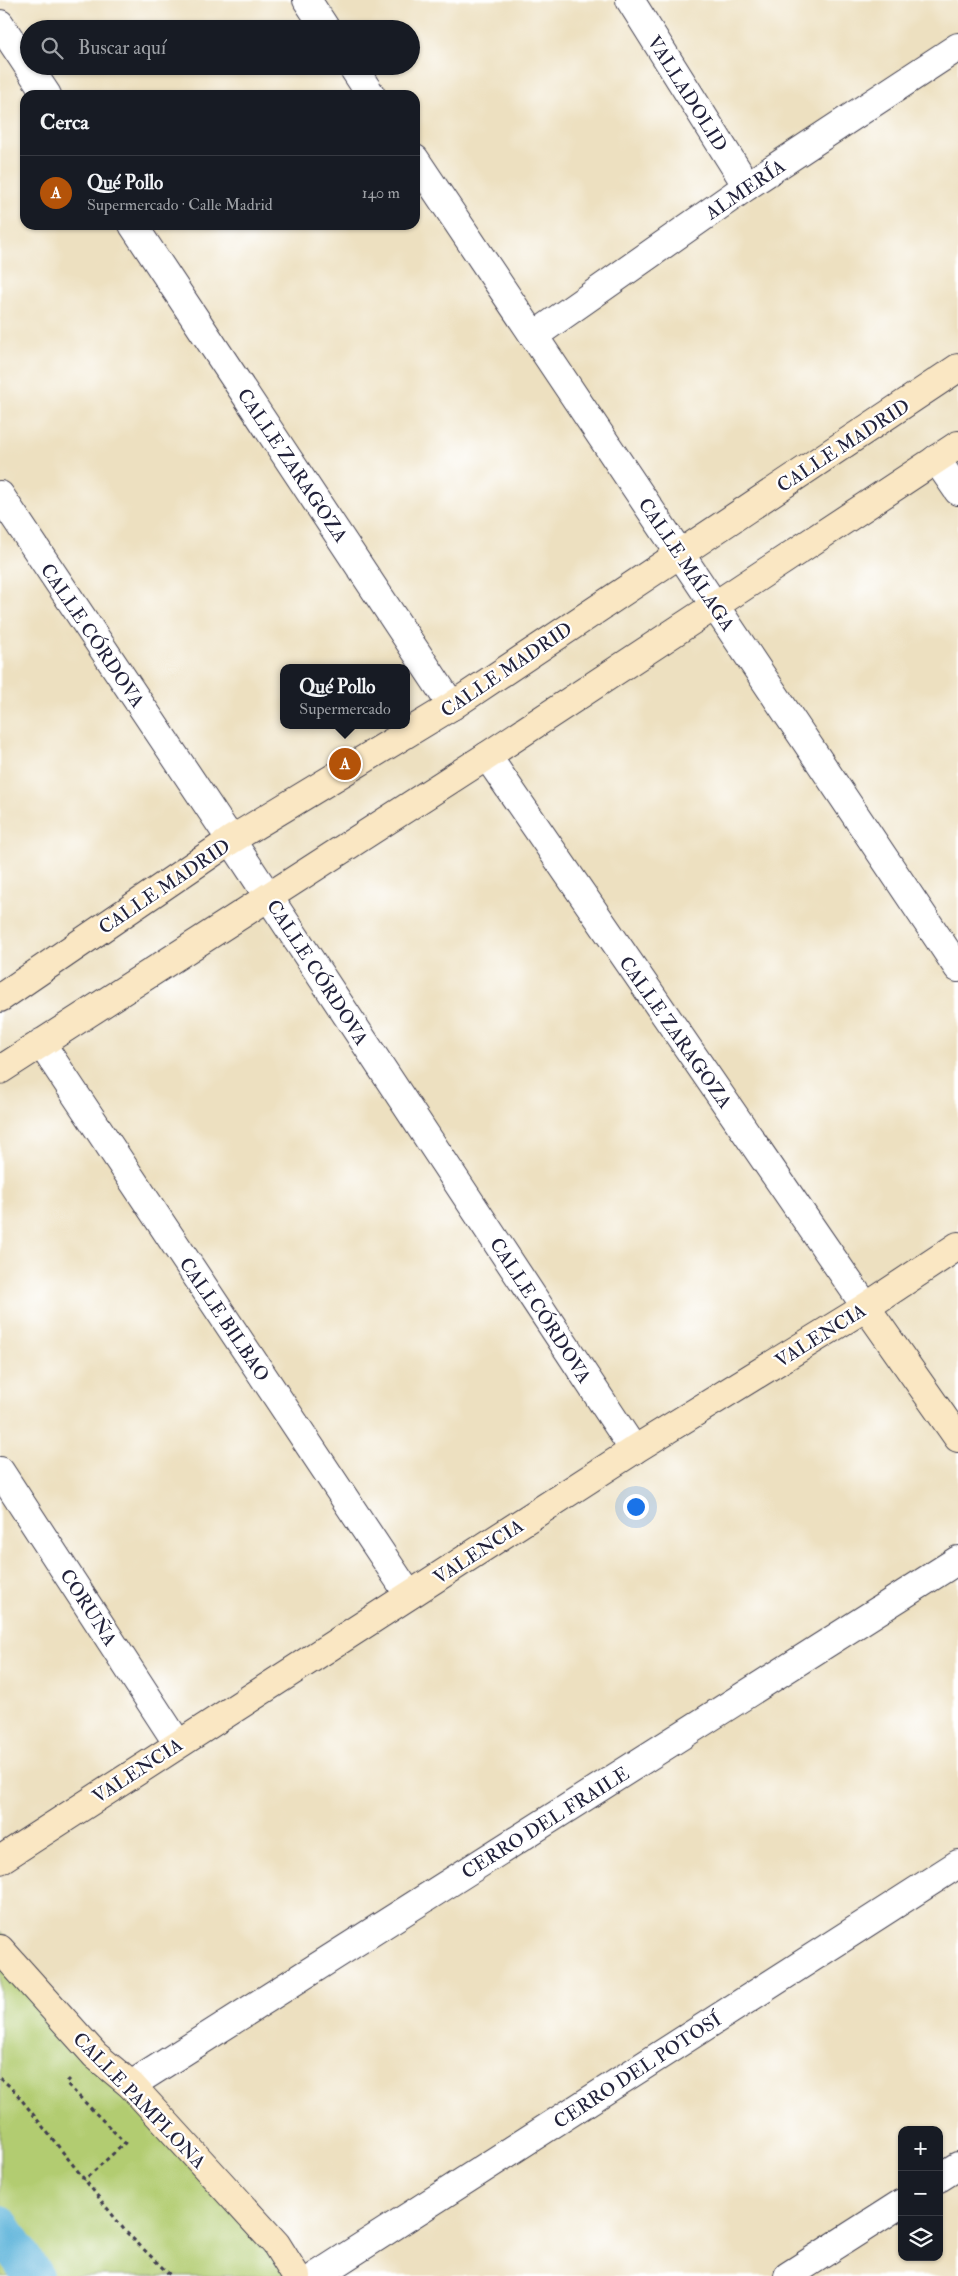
<!DOCTYPE html>
<html lang="es">
<head>
<meta charset="utf-8">
<style>
	body { margin:0; font-family:"IM FELL Double Pica",serif; background:#20242c; color:#f1f3f6 }
	.controls { position:absolute; right:15px; bottom:15px; display:grid; overflow:hidden; border-radius:10px; box-shadow:0 1px 4px #0004 }
	.controls button { width:45px; height:45px; display:grid; place-items:center; padding:0; border:0; border-bottom:1px solid #363941; background:#171b24; color:#f1f3f6; font:25px sans-serif }
	.you { position:absolute; left:635px; top:1506px; width:18px; height:18px; margin:-12px; border:4px solid #fff; border-radius:50%; background:#1a73e8; box-shadow:0 0 0 8px #1a73e833 }
	.badge { display:grid; place-items:center; width:32px; height:32px; border-radius:50%; background:#b45309; color:#fff; font-size:16px; font-weight:700 }
	.pin { position:absolute; translate:-50% -50%; border:2px solid #fff; box-shadow:0 1px 5px #0006 }
	.popup { position:absolute; left:280px; top:664px; width:130px; height:65px; box-sizing:border-box; display:grid; place-content:center; border-radius:10px; background:#171b24; filter:drop-shadow(0 1px 4px #0005); font-size:16px; white-space:nowrap; color:#9ea1a6 }
	.popup b { font-size:19px; color:#f1f3f6 }
	.popup::after { content:''; position:absolute; left:50%; top:100%; margin-left:-10px; border:10px solid transparent; border-top-color:#171b24 }
	.list { margin:0; padding:0; list-style:none }
	h2 { display:flex; justify-content:space-between; align-items:center; height:65px; margin:0; padding:0 20px; font-size:21px }
	h2 small { font-size:16px; font-weight:400; color:#9ea1a6 }
	.list li { display:grid; grid-template-columns:32px 1fr auto; gap:15px; align-items:center; box-sizing:border-box; height:75px; padding:0 20px; border-top:1px solid #363941 }
	.list b { display:block; font-size:19px; white-space:nowrap }
	.list p { margin:0; font-size:16px; white-space:nowrap; color:#9ea1a6 }
	.list em { font-size:16px; font-style:normal; color:#9ea1a6 }
	.icon { flex:none; width:28px; height:28px; fill:none; stroke:currentColor; stroke-width:2; stroke-linecap:round; stroke-linejoin:round }
	.map { position:relative; flex:none; width:958px; height:2276px; overflow:hidden }
	.search { position:absolute; background:#171b24; box-shadow:0 1px 4px #0004; left:20px; top:20px; width:400px; height:55px; display:flex; align-items:center; gap:12px; box-sizing:border-box; padding:0 18px; border-radius:28px; color:#9ea1a6; font-size:19px }
	.panel { position:absolute; background:#171b24; box-shadow:0 1px 4px #0004; left:20px; top:90px; width:400px; height:140px; border-radius:15px }
	.map>svg:first-child { display:block }
	.green { fill:#b2cc71; stroke:#6a7756 }
	.lines { fill:none; stroke-linecap:round; stroke-linejoin:round }
	.canal { stroke:#5db4da; stroke-width:40 }
	.street-casing { stroke:#403e4f; stroke-width:30 }
	.secondary-casing { stroke:#403e4f; stroke-width:30 }
	.path { stroke:#403e4f; stroke-width:3; stroke-dasharray:4 4; stroke-linecap:butt }
	.street { stroke:#fff; stroke-width:28 }
	.secondary { stroke:#fae7c3; stroke-width:28 }
	.labels { text-anchor:middle; stroke-width:4.5; stroke-linejoin:round; paint-order:stroke }
	.street-label { font-size:19px; fill:#22223b; stroke:#fff }
</style>
</head>
<body>
<div class="map">
<svg width="958" height="2276" viewBox="0 0 958 2276">
	<rect width="100%" height="100%" fill="#fff"/>
	<filter id="ink" filterUnits="userSpaceOnUse"><feTurbulence type="fractalNoise" baseFrequency=".02" numOctaves="2"/><feDisplacementMap in="SourceGraphic" scale="10" xChannelSelector="R" yChannelSelector="G"/><feConvolveMatrix kernelMatrix="1 2 1 2 8 2 1 2 1" color-interpolation-filters="sRGB"/></filter>
	<filter id="wash" filterUnits="userSpaceOnUse"><feTurbulence type="fractalNoise" baseFrequency=".0096" numOctaves="4" result="noise"/><feDisplacementMap in="SourceGraphic" scale="20" xChannelSelector="R" yChannelSelector="G"/><feGaussianBlur stdDeviation="1.12" result="paint"/><feColorMatrix in="noise" values="0 0 0 0 0 0 0 0 0 0 0 0 0 0 0 0 0 1.4 0 .05"/><feComposite in="paint" operator="in"/></filter>
	<g filter="url(#wash)">
		<rect width="100%" height="100%" fill="#ede0c0"/>
		<path class="green" d="M 0,1931 L 300,2276 L 0,2276 Z"/>
		<g class="lines">
			<path class="canal" d="M 0,2226 L 33,2276"/>
		</g>
	</g>
	<g filter="url(#ink)">
		<g class="lines">
			<g class="street-casing">
				<g id="street">
					<path d="M 307,0 L 326,29"/>
					<path d="M 630,0 L 747,186"/>
					<path d="M 0,24 L 47,95"/>
					<path d="M 352,66 L 371,95"/>
					<path d="M 415,159 L 958,968"/>
					<path d="M 133,225 L 452,706"/>
					<path d="M 535,335 L 747,186 L 958,47"/>
					<path d="M 936,459 L 958,491"/>
					<path d="M 0,495 L 231,840 L 634,1450"/>
					<path d="M 487,756 L 866,1307"/>
					<path d="M 41,1043 L 409,1595"/>
					<path d="M 0,1471 L 178,1744"/>
					<path d="M 131,2085 L 958,1560"/>
					<path d="M 939,2178 L 958,2166"/>
					<path d="M 316,2276 L 958,1864"/>
					<path d="M 788,2276 L 902,2203"/>
				</g>
			</g>
			<g class="secondary-casing">
				<g id="secondary">
					<path d="M 0,998 L 231,840 L 452,706 L 958,368"/>
					<path d="M 0,1070 L 487,756 L 958,445"/>
					<path d="M 866,1307 L 958,1438"/>
					<path d="M 0,1860 L 634,1450 L 866,1307 L 958,1246"/>
					<path d="M 0,1949 L 95,2055 L 131,2085 L 276,2244 L 296,2276"/>
				</g>
			</g>
			<g class="path">
				<path d="M 0,2078 L 13,2089 L 126,2232 L 171,2276"/>
				<path d="M 70,2079 L 66,2083 L 125,2143 L 84,2180"/>
			</g>
			<use href="#street" class="street"/>
			<use href="#secondary" class="secondary"/>
		</g>
	</g>
	<g class="labels">
		<g class="street-label">
			<text transform="translate(688 93) rotate(58)" y="7">VALLADOLID</text>
			<text transform="translate(745 189) rotate(-34)" y="7">ALMERÍA</text>
			<text transform="translate(843 445) rotate(-33)" y="7">CALLE MADRID</text>
			<text transform="translate(293 465) rotate(56)" y="7">CALLE ZARAGOZA</text>
			<text transform="translate(687 564) rotate(56)" y="7">CALLE MÁLAGA</text>
			<text transform="translate(93 635) rotate(56)" y="7">CALLE CÓRDOVA</text>
			<text transform="translate(506 669) rotate(-34)" y="7">CALLE MADRID</text>
			<text transform="translate(164 886) rotate(-34)" y="7">CALLE MADRID</text>
			<text transform="translate(318 972) rotate(57)" y="7">CALLE CÓRDOVA</text>
			<text transform="translate(676 1032) rotate(55)" y="7">CALLE ZARAGOZA</text>
			<text transform="translate(541 1310) rotate(57)" y="7">CALLE CÓRDOVA</text>
			<text transform="translate(225 1319) rotate(56)" y="7">CALLE BILBAO</text>
			<text transform="translate(820 1335) rotate(-32)" y="7">VALENCIA</text>
			<text transform="translate(478 1551) rotate(-33)" y="7">VALENCIA</text>
			<text transform="translate(89 1607) rotate(57)" y="7">CORUÑA</text>
			<text transform="translate(137 1770) rotate(-33)" y="7">VALENCIA</text>
			<text transform="translate(545 1822) rotate(-32)" y="7">CERRO DEL FRAILE</text>
			<text transform="translate(637 2070) rotate(-33)" y="7">CERRO DEL POTOSÍ</text>
			<text transform="translate(140 2100) rotate(46)" y="7">CALLE PAMPLONA</text>
		</g>
	</g>
</svg>
<div class="controls">
<button>+</button>
<button>−</button>
<button><svg class="icon" aria-label="layers" viewBox="0 0 24 24"><path d="M12 4l9 5-9 5-9-5zM3 14l9 5 9-5"/></svg></button>
</div>
<div class="you"></div>
<div class="pin badge" style="left:345px;top:764px">A</div>
<div class="popup"><b>Qué Pollo</b>Supermercado</div>
<div class="search"><svg class="icon" aria-label="search" viewBox="0 0 24 24"><circle cx="10" cy="10" r="6"/><path d="M15 15l6 6"/></svg>Buscar aquí</div>
<section class="panel">
<h2>Cerca<small></small></h2>
<ul class="list">
<li><span class="badge">A</span><div><b>Qué Pollo</b><p>Supermercado · Calle Madrid</p></div><em>140 m</em></li>
</ul>
</section>
</div>
</body>
</html>
